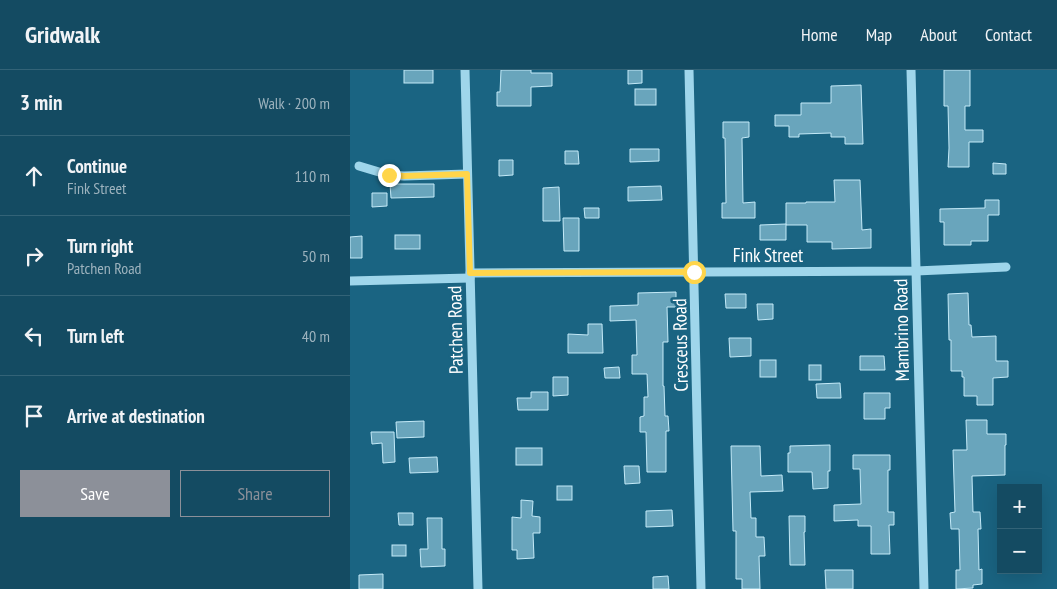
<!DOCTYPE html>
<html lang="en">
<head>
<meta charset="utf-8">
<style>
	body { margin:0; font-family:"PT Sans Narrow",sans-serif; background:#1d5268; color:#f1f3f6 }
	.controls { position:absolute; right:15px; bottom:15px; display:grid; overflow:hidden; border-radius:0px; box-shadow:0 5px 20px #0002 }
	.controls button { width:45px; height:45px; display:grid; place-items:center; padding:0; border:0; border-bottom:1px solid #336377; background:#144b62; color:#f1f3f6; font:25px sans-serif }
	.stop { position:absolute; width:15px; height:15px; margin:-11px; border:4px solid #ffd54a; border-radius:50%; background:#fff }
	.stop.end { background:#ffd54a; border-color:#fff; box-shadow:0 1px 5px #0008 }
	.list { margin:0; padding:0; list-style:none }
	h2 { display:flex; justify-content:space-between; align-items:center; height:65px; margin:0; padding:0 20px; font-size:21px }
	h2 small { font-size:16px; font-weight:400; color:#9db3be }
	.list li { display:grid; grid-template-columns:32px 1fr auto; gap:15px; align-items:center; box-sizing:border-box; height:80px; padding:0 20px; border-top:1px solid #336377 }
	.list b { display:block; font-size:19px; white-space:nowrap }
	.list p { margin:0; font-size:16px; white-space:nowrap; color:#9db3be }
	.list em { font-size:16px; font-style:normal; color:#9db3be }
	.actions { display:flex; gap:10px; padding:15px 20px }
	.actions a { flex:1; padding:11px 0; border:1px solid #8c9099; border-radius:0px; text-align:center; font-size:18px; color:#8c9099 }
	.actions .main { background:#8c9099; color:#fff }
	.icon { flex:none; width:28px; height:28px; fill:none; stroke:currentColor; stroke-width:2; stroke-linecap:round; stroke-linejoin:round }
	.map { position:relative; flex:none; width:707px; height:519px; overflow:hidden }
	header { display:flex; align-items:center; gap:30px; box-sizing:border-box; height:70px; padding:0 25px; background:#144b62; border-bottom:1px solid #336377 }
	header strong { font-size:24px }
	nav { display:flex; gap:28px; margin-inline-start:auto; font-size:18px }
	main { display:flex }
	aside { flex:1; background:#144b62 }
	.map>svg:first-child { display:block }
	.building { fill:#69a5bc; stroke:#c4eaf8 }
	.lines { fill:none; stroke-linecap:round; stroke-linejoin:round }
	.minor { stroke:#9fd6eb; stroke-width:9 }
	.route { stroke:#ffd54a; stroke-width:6 }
	.labels { text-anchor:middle; stroke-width:5; stroke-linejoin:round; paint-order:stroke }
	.street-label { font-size:19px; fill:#fff; stroke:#1a6482 }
</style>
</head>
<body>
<header>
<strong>Gridwalk</strong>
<nav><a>Home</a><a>Map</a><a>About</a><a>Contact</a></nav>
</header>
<main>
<aside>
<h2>3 min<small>Walk · 200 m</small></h2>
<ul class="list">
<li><svg class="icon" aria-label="ahead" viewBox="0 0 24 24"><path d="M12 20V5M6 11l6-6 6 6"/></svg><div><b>Continue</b><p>Fink Street</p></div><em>110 m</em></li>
<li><svg class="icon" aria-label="right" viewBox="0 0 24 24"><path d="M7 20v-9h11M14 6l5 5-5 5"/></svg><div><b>Turn right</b><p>Patchen Road</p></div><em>50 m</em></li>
<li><svg class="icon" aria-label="left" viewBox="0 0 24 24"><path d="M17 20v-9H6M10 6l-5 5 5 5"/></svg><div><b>Turn left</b></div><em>40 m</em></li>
<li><svg class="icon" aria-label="arrive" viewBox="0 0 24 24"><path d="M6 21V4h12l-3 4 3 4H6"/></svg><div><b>Arrive at destination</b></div></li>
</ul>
<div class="actions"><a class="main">Save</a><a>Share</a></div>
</aside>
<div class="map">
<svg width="707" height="519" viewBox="0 0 707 519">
	<rect width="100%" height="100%" fill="#1a6482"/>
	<g class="building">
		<rect x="54" y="0" width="29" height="13"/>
		<path d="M 151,0 L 181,0 L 181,3 L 202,3 L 202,16 L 181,17 L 181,36 L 147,36 L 147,22 L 150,22 Z"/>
		<path d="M 278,0 L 292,0 L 292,13 L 278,14 Z"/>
		<path d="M 594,0 L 620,0 L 620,36 L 615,36 L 615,60 L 633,60 L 633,72 L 619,72 L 619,97 L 598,97 L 599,78 L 598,36 L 594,36 Z"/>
		<path d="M 511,15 L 513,74 L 495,74 L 495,67 L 481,67 L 481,63 L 449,64 L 449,67 L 439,67 L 439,56 L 425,56 L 425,45 L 451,45 L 451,33 L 481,33 L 481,16 Z"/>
		<rect x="285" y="19" width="21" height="16"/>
		<path d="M 373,52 L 399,52 L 399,67 L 392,68 L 393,133 L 405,132 L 405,148 L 372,148 L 372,133 L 376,133 L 375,68 L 373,68 Z"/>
		<path d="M 280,79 L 309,79 L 309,91 L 280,92 Z"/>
		<path d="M 215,81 L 228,81 L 229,94 L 215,94 Z"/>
		<path d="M 149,90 L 163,90 L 163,105 L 149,106 Z"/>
		<path d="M 643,93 L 656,94 L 656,104 L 643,104 Z"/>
		<path d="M 484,110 L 510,110 L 512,160 L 521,159 L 521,178 L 482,179 L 482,172 L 457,172 L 457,155 L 436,155 L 436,133 L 456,133 L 456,132 L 485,132 Z"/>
		<path d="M 40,114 L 84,114 L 84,127 L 41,128 Z"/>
		<path d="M 311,116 L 312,130 L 278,131 L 278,117 Z"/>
		<path d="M 209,117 L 210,151 L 193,151 L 193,118 Z"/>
		<path d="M 22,123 L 37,123 L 37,136 L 22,137 Z"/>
		<path d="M 635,130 L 649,130 L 649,145 L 638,145 L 638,171 L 621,171 L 621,175 L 594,175 L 594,152 L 590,152 L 590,139 L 635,138 Z"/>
		<path d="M 234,138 L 249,138 L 249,148 L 235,148 Z"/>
		<path d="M 213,148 L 229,148 L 229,181 L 214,181 Z"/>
		<path d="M 436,154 L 436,170 L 410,170 L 410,155 Z"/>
		<rect x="45" y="165" width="25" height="14"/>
		<path d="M 12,166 L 12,188 L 0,188 L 0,167 Z"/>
		<path d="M 326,222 L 326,237 L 317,237 L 318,272 L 313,272 L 313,316 L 314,316 L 315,346 L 318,346 L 319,361 L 316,361 L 316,402 L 297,402 L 296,362 L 290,362 L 290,347 L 294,346 L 294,327 L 298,327 L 297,304 L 282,304 L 282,285 L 287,285 L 286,250 L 260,251 L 260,236 L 288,235 L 288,223 Z"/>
		<path d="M 618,223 L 619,255 L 621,255 L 622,267 L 646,266 L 646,291 L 658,291 L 658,307 L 643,308 L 643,335 L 627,335 L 627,326 L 614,326 L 614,307 L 612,307 L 612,301 L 601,301 L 601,270 L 599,270 L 598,224 Z"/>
		<path d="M 375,224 L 396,224 L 396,238 L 376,238 Z"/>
		<path d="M 407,234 L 423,234 L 423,249 L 408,250 Z"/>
		<path d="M 238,254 L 252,254 L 253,283 L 218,283 L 218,264 L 238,265 Z"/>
		<path d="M 379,268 L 401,268 L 401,286 L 380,287 Z"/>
		<path d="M 510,286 L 534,286 L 535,300 L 510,300 Z"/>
		<rect x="410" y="290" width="16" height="17"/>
		<rect x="459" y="295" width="12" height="15"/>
		<path d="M 269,297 L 270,308 L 255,308 L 254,298 Z"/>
		<path d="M 203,307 L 218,307 L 218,325 L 203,326 Z"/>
		<path d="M 490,313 L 491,328 L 467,328 L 466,314 Z"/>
		<path d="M 181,322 L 198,322 L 198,340 L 168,340 L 167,328 L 181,328 Z"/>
		<path d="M 514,323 L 540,323 L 540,338 L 535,338 L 535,349 L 514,349 Z"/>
		<path d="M 616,350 L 637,350 L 637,364 L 656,364 L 656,375 L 655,375 L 655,405 L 622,406 L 623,442 L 630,442 L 631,459 L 628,459 L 629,500 L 632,499 L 632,514 L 623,515 L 623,518 L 606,519 L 606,500 L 610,500 L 609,459 L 601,459 L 600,443 L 605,442 L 603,380 L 617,380 Z"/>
		<path d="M 74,351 L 74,367 L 47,368 L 46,352 Z"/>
		<path d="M 21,362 L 44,362 L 45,392 L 33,393 L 32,373 L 22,374 Z"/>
		<path d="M 480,375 L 480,401 L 478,401 L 478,418 L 463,419 L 462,402 L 438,402 L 438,383 L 440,383 L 440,376 Z"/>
		<path d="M 381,376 L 410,376 L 411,406 L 432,405 L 433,421 L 400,422 L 401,448 L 406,448 L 406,467 L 414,467 L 415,486 L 409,486 L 410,519 L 392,519 L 392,509 L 386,509 L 386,461 L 383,461 Z"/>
		<rect x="166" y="378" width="26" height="17"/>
		<path d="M 503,385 L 540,385 L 540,400 L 538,400 L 538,442 L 544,442 L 544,455 L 539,455 L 540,484 L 521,484 L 521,456 L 508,456 L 508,450 L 484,451 L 484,435 L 511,434 L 510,399 L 503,399 Z"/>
		<path d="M 87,387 L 88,402 L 60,403 L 59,388 Z"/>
		<path d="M 274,396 L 289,396 L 290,413 L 275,414 Z"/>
		<rect x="207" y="416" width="15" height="14"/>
		<path d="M 171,430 L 183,431 L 182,446 L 190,447 L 190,463 L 183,463 L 184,488 L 167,489 L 167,480 L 162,480 L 162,447 L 171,448 Z"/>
		<path d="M 322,440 L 323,456 L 296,457 L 296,441 Z"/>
		<path d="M 48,443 L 63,443 L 63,455 L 49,455 Z"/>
		<path d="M 439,446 L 455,446 L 455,462 L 454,462 L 455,495 L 440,495 Z"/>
		<path d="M 77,448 L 92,448 L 92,479 L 95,479 L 95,496 L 71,497 L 70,479 L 78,479 Z"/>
		<rect x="42" y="475" width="14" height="11"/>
		<path d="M 475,500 L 503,500 L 503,519 L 476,519 Z"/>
		<path d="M 33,504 L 33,519 L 9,519 L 9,505 Z"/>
		<path d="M 318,506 L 319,519 L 303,519 L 303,507 Z"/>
	</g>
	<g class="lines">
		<g class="minor">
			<path d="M 115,0 L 128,519"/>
			<path d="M 339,0 L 351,519"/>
			<path d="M 561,0 L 574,519"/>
			<path d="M 9,96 L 39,105 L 54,106 L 117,104"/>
			<path d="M 120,203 L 566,201 L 656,197"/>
			<path d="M 0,211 L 120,208"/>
		</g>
	</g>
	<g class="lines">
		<path class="route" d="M 39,105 L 54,106 L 117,104 L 120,203 L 344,202"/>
	</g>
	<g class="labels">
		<g class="street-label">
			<text x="418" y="192">Fink Street</text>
			<text transform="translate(105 260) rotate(-91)" y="7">Patchen Road</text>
			<text transform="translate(551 260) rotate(-91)" y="7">Mambrino Road</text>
			<text transform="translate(330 275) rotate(-91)" y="7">Cresceus Road</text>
		</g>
	</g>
</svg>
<div class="controls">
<button>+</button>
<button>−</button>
</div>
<div class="stop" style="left:344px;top:202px"></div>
<div class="stop end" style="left:39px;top:105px"></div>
</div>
</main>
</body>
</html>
